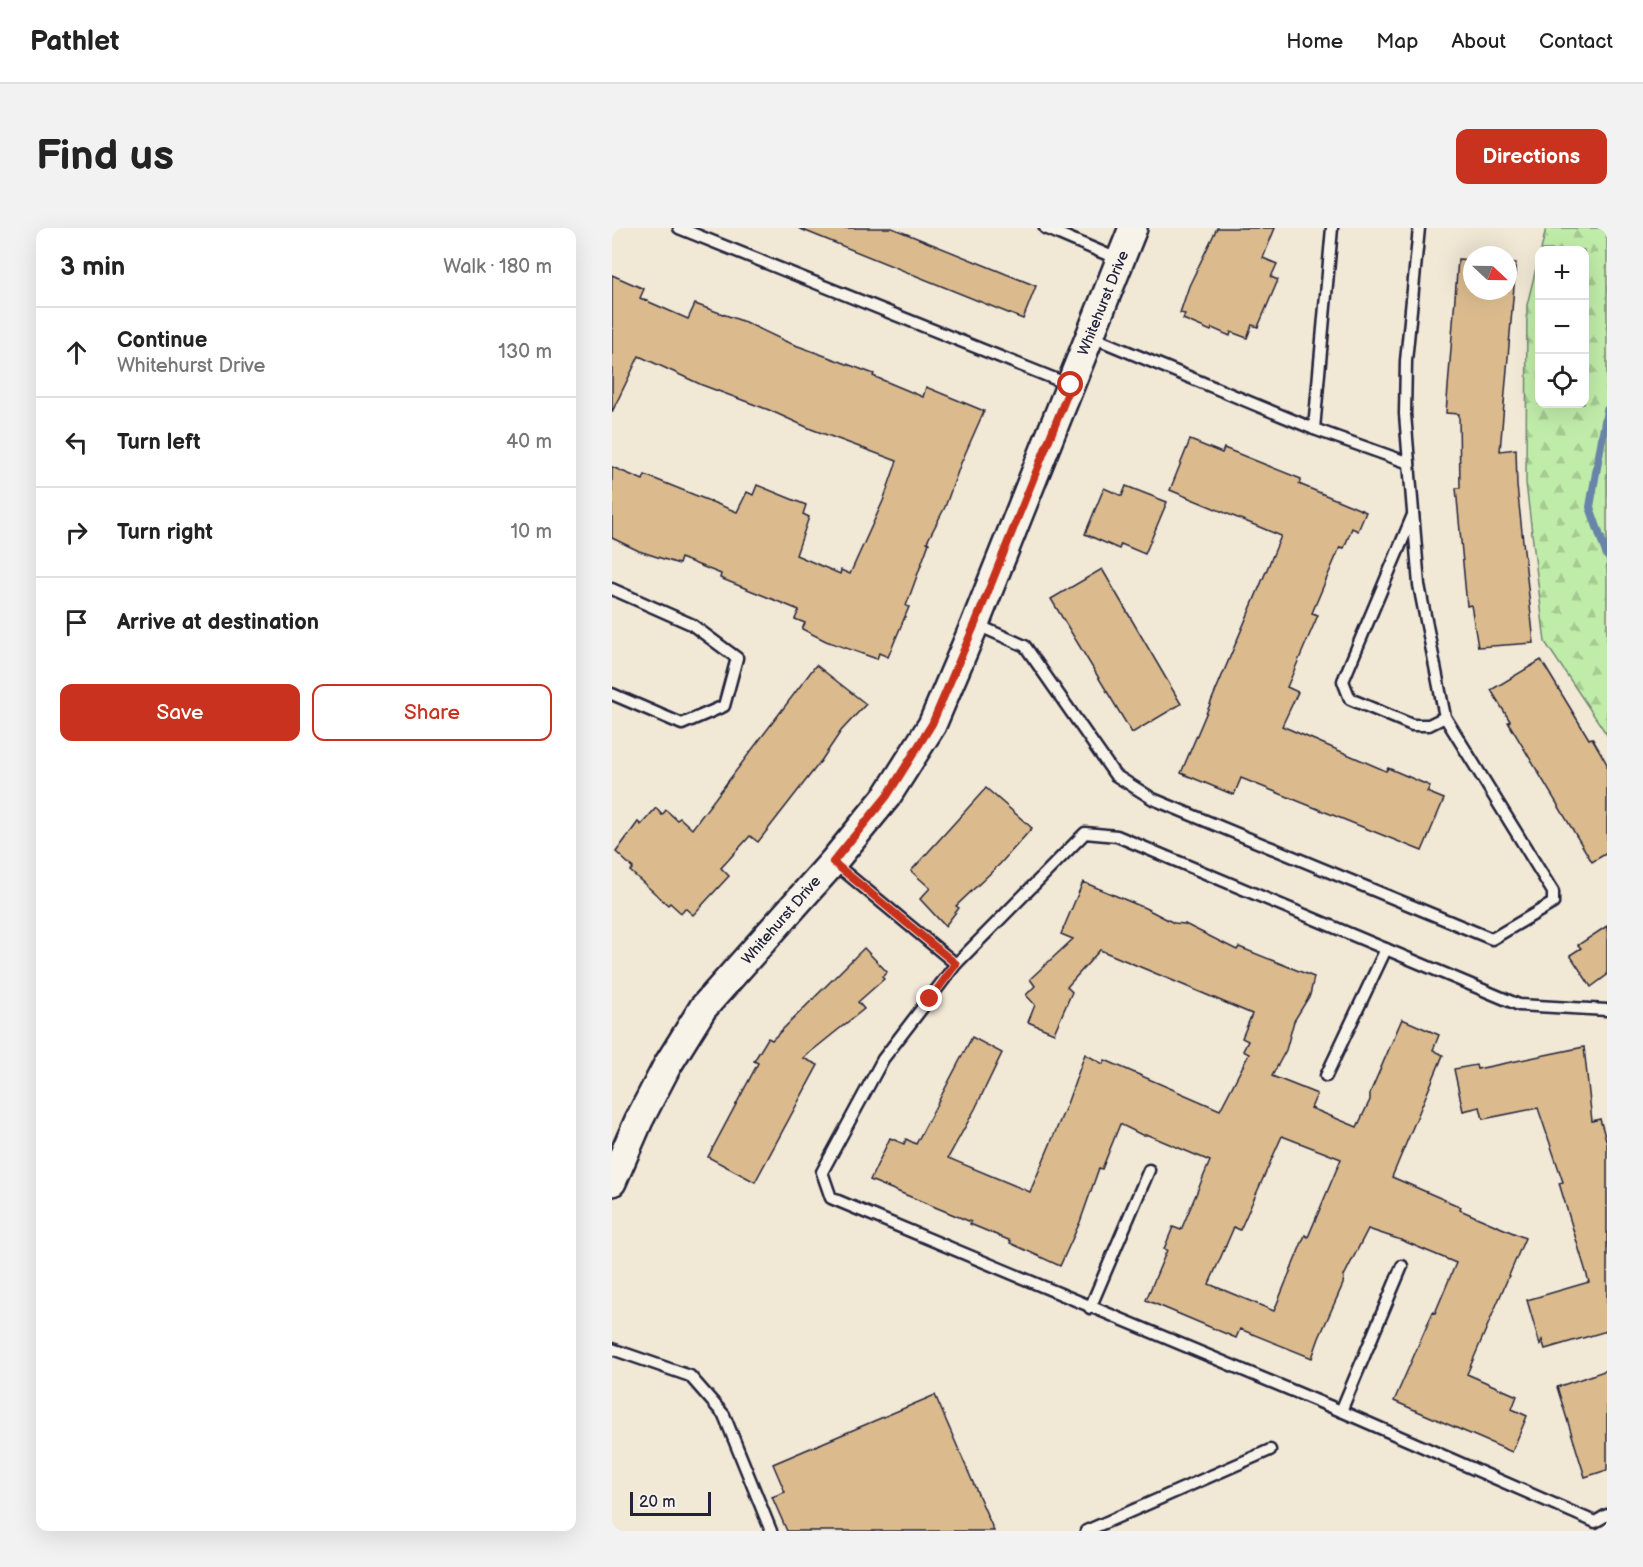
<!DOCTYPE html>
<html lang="en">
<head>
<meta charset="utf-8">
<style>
	body { margin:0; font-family:"Balsamiq Sans",sans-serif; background:#f2f2f2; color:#222 }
	.controls { position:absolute; right:18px; top:18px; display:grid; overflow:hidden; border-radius:12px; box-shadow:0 6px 24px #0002 }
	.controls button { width:54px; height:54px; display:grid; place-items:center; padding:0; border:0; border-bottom:2px solid #e0e0e0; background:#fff; color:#222; font:30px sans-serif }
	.compass { position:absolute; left:851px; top:18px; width:54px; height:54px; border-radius:50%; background:#fff; box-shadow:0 6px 24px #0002; rotate:112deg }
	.scale { position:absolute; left:18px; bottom:15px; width:81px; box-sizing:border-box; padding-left:6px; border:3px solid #22223b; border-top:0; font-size:16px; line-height:21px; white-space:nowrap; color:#22223b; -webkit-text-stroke:4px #f7f3e8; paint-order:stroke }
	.stop { position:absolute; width:18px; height:18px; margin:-14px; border:4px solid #c8321e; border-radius:50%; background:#fff }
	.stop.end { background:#c8321e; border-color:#fff; box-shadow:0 2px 6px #0008 }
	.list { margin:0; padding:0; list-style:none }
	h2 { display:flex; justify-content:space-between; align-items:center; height:78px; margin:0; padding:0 24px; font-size:26px }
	h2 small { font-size:20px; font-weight:400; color:#767676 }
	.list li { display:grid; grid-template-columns:39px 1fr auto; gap:18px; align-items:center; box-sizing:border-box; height:90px; padding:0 24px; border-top:2px solid #e0e0e0 }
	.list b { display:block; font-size:22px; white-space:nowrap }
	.list p { margin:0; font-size:20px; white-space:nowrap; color:#767676 }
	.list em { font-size:20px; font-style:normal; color:#767676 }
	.actions { display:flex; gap:12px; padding:18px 24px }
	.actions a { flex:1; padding:14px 0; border:2px solid #c8321e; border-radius:12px; text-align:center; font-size:21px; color:#c8321e }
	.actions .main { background:#c8321e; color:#fff }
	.icon { flex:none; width:33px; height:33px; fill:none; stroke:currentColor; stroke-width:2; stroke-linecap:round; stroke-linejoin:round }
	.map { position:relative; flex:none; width:995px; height:1303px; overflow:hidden; border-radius:12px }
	header { display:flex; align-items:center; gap:36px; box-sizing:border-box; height:84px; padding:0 30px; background:#fff; border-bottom:2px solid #e0e0e0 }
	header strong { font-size:28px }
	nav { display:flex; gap:33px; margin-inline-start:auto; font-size:21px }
	.intro { display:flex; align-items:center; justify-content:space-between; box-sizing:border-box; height:144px; padding:0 36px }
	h1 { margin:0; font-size:42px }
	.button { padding:15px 27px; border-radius:12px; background:#c8321e; color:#fff; font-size:21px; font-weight:700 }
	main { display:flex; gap:36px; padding:0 36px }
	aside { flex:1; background:#fff; border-radius:12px; box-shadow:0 6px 24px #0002 }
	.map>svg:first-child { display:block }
	.forest { fill:url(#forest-firs); stroke:#718772; stroke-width:1.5 }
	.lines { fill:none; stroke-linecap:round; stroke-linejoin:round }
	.stream { stroke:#6885a9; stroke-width:8 }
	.building { fill:#dbbb8e; stroke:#22223b; stroke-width:1.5; fill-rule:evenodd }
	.service-casing { stroke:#22223b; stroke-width:15 }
	.tertiary-casing { stroke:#22223b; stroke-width:32 }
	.service { stroke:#f7f3e8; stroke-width:10 }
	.tertiary { stroke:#f7f3e8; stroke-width:27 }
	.route { stroke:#c8321e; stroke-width:8 }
	.labels { text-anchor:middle; stroke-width:4.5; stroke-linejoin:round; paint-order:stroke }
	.street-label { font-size:15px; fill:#22223b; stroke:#f7f3e8 }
</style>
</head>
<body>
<header>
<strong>Pathlet</strong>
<nav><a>Home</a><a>Map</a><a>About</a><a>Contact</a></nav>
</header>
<div class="intro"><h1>Find us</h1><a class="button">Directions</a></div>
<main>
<aside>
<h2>3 min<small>Walk · 180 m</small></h2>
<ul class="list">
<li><svg class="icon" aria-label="ahead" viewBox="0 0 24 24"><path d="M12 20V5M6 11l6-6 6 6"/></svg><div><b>Continue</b><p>Whitehurst Drive</p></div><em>130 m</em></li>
<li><svg class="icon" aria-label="left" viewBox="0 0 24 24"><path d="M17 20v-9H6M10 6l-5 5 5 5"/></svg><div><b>Turn left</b></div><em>40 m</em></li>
<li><svg class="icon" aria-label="right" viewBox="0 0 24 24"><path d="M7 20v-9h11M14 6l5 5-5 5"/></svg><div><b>Turn right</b></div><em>10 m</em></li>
<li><svg class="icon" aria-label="arrive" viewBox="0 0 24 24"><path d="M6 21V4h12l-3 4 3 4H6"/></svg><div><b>Arrive at destination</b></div></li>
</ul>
<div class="actions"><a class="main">Save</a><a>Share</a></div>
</aside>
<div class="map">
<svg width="995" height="1303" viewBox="0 0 995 1303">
	<defs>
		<pattern id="forest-firs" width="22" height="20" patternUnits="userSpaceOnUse" patternTransform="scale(1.5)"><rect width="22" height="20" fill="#c0eca9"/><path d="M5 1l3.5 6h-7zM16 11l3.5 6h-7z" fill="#a5ca92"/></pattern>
	</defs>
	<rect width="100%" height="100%" fill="#f1e8d6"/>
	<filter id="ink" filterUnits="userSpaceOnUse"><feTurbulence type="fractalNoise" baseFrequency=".0167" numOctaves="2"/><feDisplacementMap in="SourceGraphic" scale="12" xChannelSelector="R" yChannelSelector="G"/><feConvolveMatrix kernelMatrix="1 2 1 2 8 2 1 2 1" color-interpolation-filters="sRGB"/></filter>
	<g filter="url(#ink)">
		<path class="forest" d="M 934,0 L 995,0 L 995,507 L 933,414 L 914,255 L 915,77 L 927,28 L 927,176 L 972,176 L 972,22 L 929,22 Z"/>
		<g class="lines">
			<path class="stream" d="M 995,182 L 978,279 L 995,328"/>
		</g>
		<g class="building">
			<path d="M 186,0 L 280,0 L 424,58 L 411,91 Z"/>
			<path d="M 605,0 L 663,0 L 651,30 L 665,36 L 659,49 L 666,52 L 646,99 L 640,97 L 635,110 L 619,104 L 618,108 L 600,100 L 599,103 L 571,91 L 573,86 L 568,85 L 577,58 Z"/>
			<path d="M 846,31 L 860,32 L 860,63 L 896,63 L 896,35 L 904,35 L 888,223 L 904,221 L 905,258 L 922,415 L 866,419 L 859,377 L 855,378 L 844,260 L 848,260 L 847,186 L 834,185 Z"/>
			<path d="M 0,47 L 32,61 L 28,70 L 76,91 L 83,76 L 133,94 L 175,114 L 262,146 L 261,148 L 311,169 L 314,159 L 372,183 L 349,235 L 333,279 L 315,314 L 317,315 L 294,378 L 297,379 L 276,429 L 267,425 L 265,431 L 214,413 L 190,401 L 193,395 L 183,391 L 187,382 L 108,350 L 109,346 L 69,330 L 67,336 L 27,323 L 0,310 L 0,239 L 31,252 L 33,247 L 125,284 L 135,264 L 141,267 L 145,257 L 194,277 L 191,286 L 197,289 L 184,327 L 228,346 L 229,342 L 238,346 L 271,273 L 285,233 L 199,201 L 157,182 L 90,157 L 27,128 L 0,184 Z"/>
			<path d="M 578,212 L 610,225 L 612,220 L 689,251 L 687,256 L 754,284 L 746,303 L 740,300 L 732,320 L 728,319 L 700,385 L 706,387 L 675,459 L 686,464 L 670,498 L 774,543 L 776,540 L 818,558 L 815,564 L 832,571 L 810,623 L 629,550 L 622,567 L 569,545 L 669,308 L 558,262 Z"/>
			<path d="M 514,258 L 555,274 L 533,326 L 509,316 L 507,321 L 473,306 L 492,260 L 510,268 Z"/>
			<path d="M 490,341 L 569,476 L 520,505 L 439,371 Z"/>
			<path d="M 929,432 L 977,511 L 980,510 L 995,536 L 995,625 L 980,634 L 896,494 L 898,493 L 879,462 Z"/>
			<path d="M 204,437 L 254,476 L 229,503 L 209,533 L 146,614 L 138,608 L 109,640 L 117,648 L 81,687 L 73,680 L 69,685 L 58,675 L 56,677 L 18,643 L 21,640 L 4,624 L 26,594 L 29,597 L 44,580 L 50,587 L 54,582 L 65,592 L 68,590 L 80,601 Z"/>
			<path d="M 374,560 L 420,600 L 388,636 L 344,678 L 347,680 L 333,698 L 308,671 L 318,660 L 299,643 Z"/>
			<path d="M 471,654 L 533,680 L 562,695 L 573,696 L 625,722 L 627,719 L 702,749 L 698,767 L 682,793 L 674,822 L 660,848 L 705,866 L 699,880 L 745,899 L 758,872 L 758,865 L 790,791 L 827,807 L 821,822 L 831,827 L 780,949 L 849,979 L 848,982 L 913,1010 L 855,1146 L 905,1168 L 900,1181 L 915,1188 L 900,1224 L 782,1173 L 821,1084 L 823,1085 L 844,1035 L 789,1012 L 756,1001 L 732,1048 L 731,1056 L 707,1110 L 700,1130 L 628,1101 L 624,1110 L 534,1072 L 555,1022 L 552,1021 L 561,999 L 569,1002 L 598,933 L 536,907 L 530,907 L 508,896 L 490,941 L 487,940 L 468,994 L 448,1038 L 398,1015 L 399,1013 L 358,996 L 359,994 L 258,952 L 278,910 L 292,916 L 294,911 L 304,916 L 360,809 L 390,825 L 363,881 L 336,930 L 418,964 L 455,876 L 473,826 L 491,836 L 493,832 L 608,882 L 637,826 L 631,823 L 636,813 L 630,810 L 640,786 L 488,722 L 455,759 L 460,764 L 442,805 L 416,794 L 423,777 L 414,767 L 423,758 L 418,751 L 461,711 L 449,706 ZM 670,908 L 729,931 L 696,1009 L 693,1007 L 662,1083 L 597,1056 L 622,999 L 628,1002 Z"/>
			<path d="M 995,698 L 995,747 L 979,759 L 958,727 L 969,720 L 966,717 Z"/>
			<path d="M 252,720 L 275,744 L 270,749 L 272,751 L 246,774 L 252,781 L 191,830 L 206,837 L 143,954 L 96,929 L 146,835 L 142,833 L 156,810 L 160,812 Z"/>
			<path d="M 972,819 L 980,893 L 988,891 L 995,915 L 995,1103 L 933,1121 L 930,1112 L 928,1117 L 915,1072 L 977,1054 L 947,955 L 951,954 L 926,880 L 871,891 L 868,879 L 851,883 L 842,841 L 864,837 L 865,841 Z"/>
			<path d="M 995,1142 L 995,1242 L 973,1249 L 945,1159 Z"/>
			<path d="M 323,1167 L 382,1303 L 175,1303 L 160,1269 L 173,1264 L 161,1236 Z"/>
		</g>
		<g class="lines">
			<g class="service-casing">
				<g id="service">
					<path d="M 67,0 L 458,157"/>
					<path d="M 433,0 L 508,32"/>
					<path d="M 478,108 L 702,201 L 797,235"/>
					<path d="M 702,201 L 720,0"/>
					<path d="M 801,287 L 731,453 L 738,471 L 800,497 L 817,497 L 833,489"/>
					<path d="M 0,361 L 79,396 L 125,430 L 112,478 L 70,496 L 0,466"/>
					<path d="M 363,396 L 413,418 L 503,547 L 541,571 L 880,711 L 941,675 L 941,664 L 833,489 L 807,357 L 793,186 L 794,133 L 807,0"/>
					<path d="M 222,635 L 344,736"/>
					<path d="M 995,782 L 907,777 L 505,608 L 473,605 L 344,736 L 271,831 L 210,944 L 219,970 L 729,1183 L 983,1294 L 995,1287"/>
					<path d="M 714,848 L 774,721"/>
					<path d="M 478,1080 L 537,942"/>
					<path d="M 0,1121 L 78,1148 L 112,1187 L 159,1303"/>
					<path d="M 729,1183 L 790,1038"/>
					<path d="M 474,1303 L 658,1222"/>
				</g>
			</g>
			<g class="tertiary-casing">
				<path id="tertiary" d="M 0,954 L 27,892 L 55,838 L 91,780 L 221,634 L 275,568 L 320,497 L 363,396 L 521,0"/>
			</g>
			<use href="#service" class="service"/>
			<use href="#tertiary" class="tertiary"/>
		</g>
	</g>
	<g class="lines" filter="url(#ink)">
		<path class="route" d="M 318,771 L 344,736 L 221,634 L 275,568 L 320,496 L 363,396 L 459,157"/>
	</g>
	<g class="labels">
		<g class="street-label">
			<text transform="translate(491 75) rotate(-68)" y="5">Whitehurst Drive</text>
			<text transform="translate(169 692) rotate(-49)" y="5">Whitehurst Drive</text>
		</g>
	</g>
</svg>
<div class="controls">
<button>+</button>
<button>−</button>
<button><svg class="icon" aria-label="locate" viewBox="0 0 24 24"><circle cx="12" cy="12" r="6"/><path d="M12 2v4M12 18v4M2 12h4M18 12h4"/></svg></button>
</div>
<svg class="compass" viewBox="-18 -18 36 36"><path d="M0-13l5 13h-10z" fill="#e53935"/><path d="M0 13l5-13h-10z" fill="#767676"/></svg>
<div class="scale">20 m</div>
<div class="stop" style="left:459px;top:157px"></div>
<div class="stop end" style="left:318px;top:771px"></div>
</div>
</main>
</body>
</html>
